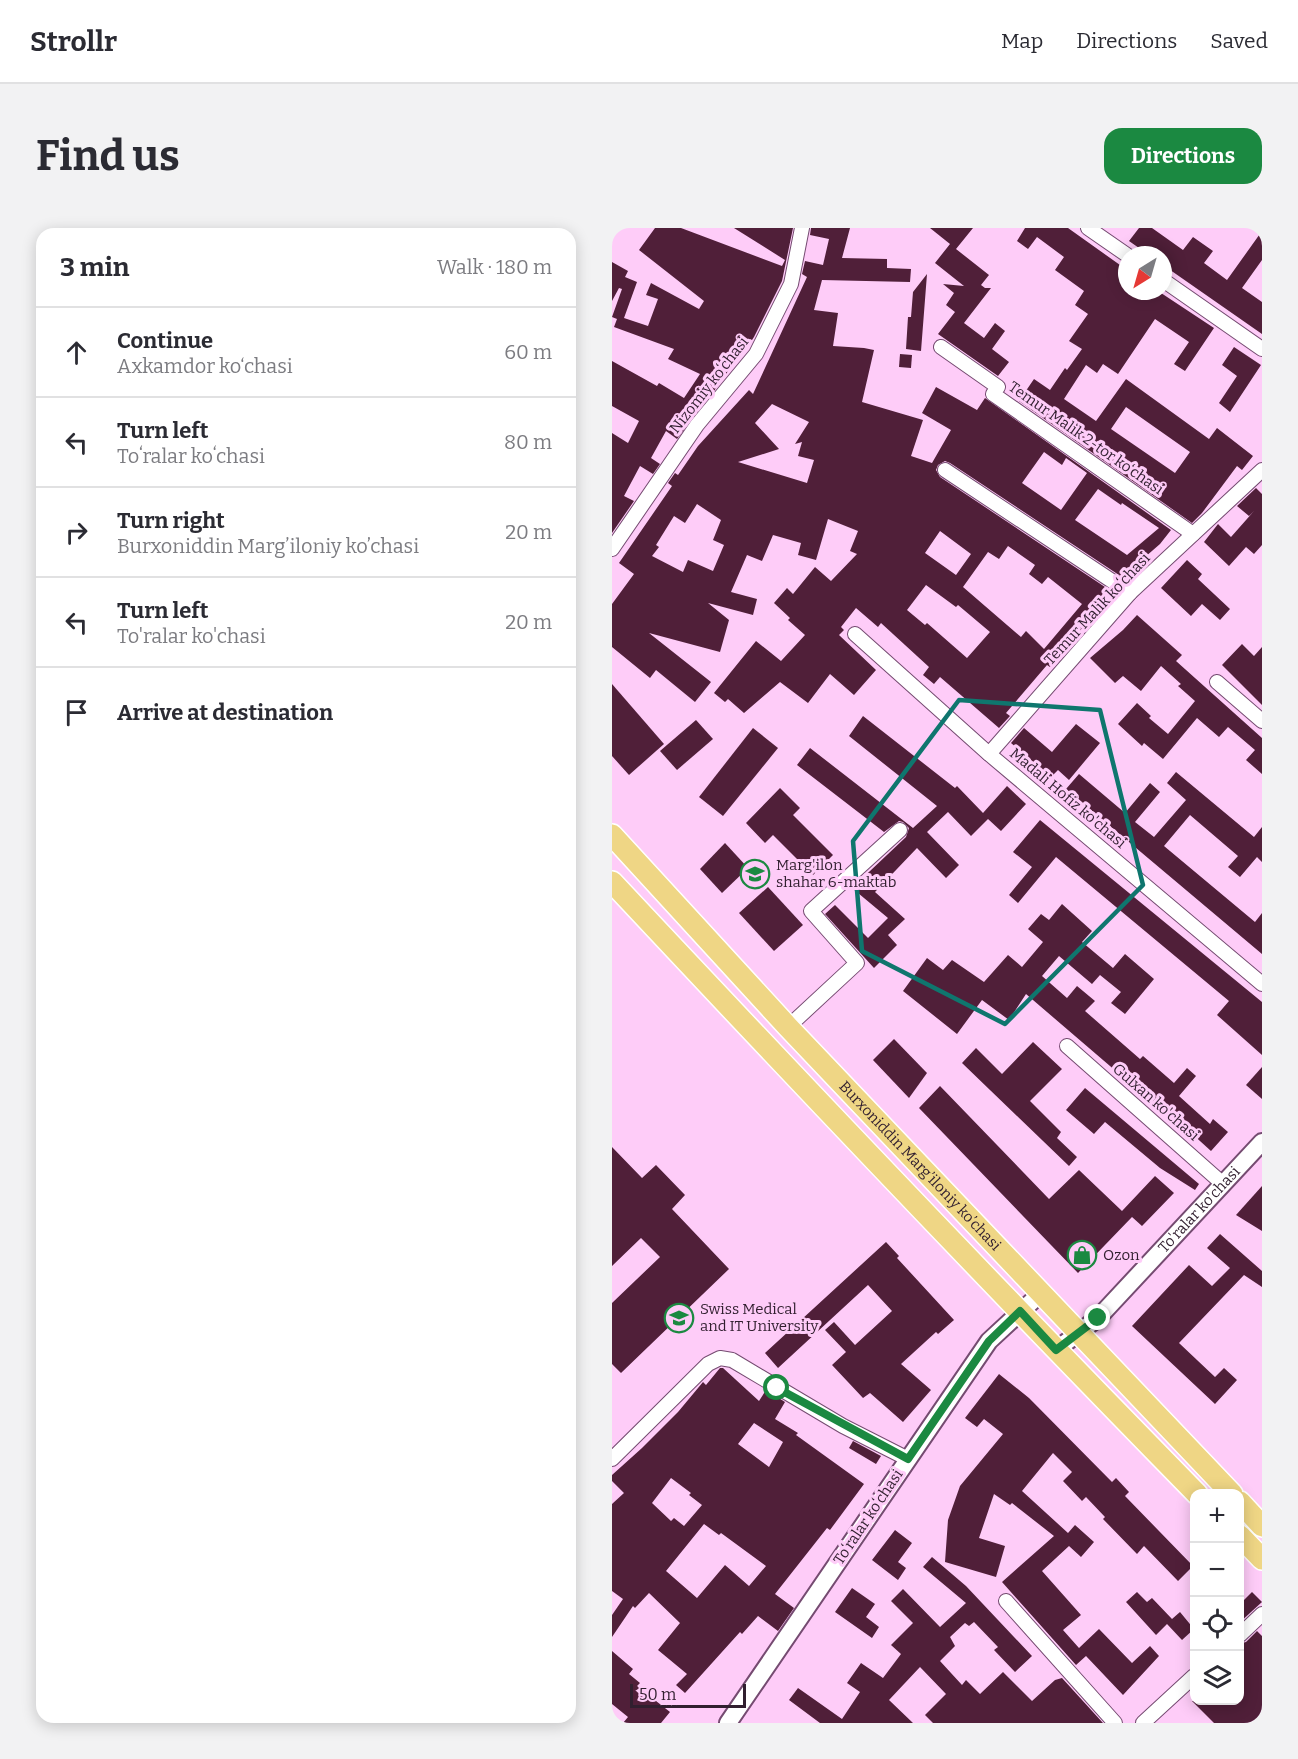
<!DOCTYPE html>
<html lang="en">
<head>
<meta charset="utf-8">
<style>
	body { margin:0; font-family:Bitter,serif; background:#f2f2f3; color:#2b2b33 }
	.controls { position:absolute; right:18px; bottom:18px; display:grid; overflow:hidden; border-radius:12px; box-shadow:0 3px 15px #0003 }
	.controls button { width:54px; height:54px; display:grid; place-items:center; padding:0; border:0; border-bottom:2px solid #e1e1e2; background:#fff; color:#2b2b33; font:30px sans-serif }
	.compass { position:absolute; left:506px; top:18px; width:54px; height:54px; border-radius:50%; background:#fff; box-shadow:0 3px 15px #0003; rotate:217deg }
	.scale { position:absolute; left:18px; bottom:15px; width:116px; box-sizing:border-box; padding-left:6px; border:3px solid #311f2f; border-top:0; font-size:16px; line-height:21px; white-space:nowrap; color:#311f2f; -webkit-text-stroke:4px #feccf8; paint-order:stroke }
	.stop { position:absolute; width:18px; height:18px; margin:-14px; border:4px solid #1b8941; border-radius:50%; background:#fff }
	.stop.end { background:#1b8941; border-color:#fff; box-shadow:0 2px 6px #0008 }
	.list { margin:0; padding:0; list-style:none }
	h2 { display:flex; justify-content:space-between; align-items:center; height:78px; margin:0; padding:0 24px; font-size:26px }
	h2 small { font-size:20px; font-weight:400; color:#7c7c81 }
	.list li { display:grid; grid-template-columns:39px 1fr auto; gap:18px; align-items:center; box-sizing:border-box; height:90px; padding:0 24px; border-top:2px solid #e1e1e2 }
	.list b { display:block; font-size:22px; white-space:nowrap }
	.list p { margin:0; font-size:20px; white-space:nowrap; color:#7c7c81 }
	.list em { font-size:20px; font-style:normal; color:#7c7c81 }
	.icon { flex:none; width:33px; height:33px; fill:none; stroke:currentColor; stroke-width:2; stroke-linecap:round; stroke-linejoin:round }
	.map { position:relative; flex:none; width:650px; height:1495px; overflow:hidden; border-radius:18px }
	header { display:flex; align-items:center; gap:36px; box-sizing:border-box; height:84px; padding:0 30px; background:#fff; border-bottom:2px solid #e1e1e2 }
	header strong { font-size:28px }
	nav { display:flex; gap:33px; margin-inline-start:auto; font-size:21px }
	.intro { display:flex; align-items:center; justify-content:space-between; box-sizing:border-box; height:144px; padding:0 36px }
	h1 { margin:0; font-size:42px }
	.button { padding:15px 27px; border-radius:18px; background:#1b8941; color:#fff; font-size:21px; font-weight:700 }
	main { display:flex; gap:36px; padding:0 36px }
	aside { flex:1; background:#fff; border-radius:18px; box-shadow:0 3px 15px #0003 }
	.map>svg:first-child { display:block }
	.building { fill:#501f39; fill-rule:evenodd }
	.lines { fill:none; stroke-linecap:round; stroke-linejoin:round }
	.minor-casing { stroke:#754b71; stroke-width:16 }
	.tertiary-casing { stroke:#754b71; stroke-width:20 }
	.primary-casing { stroke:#fff; stroke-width:24 }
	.minor { stroke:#fff; stroke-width:14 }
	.tertiary { stroke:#fff; stroke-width:16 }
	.primary { stroke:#efd685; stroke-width:21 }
	.route { stroke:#1b8941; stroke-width:8 }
	.marked { fill:none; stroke:#0f766e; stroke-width:4.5; stroke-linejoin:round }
	.labels { text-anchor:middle; stroke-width:6; stroke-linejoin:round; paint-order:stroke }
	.street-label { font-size:15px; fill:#311f2f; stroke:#feccf8 }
	.poi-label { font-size:15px; fill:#311f2f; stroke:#feccf8; text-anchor:start }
</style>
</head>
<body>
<header>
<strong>Strollr</strong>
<nav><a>Map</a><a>Directions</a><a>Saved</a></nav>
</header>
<div class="intro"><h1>Find us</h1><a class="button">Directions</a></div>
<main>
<aside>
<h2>3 min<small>Walk · 180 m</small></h2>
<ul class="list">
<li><svg class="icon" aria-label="ahead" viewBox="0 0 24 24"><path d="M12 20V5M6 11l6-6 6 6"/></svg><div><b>Continue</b><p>Axkamdor ko‘chasi</p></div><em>60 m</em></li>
<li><svg class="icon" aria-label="left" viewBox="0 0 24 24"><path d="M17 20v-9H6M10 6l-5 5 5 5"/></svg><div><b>Turn left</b><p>Toʻralar koʻchasi</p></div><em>80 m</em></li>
<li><svg class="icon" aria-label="right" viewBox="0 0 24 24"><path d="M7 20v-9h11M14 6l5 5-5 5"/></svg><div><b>Turn right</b><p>Burxoniddin Marg’iloniy ko’chasi</p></div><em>20 m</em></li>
<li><svg class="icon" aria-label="left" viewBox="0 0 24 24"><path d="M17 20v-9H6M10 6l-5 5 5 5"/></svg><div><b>Turn left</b><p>To'ralar ko'chasi</p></div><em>20 m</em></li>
<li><svg class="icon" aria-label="arrive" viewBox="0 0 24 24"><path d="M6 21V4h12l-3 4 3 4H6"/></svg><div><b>Arrive at destination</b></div></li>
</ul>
</aside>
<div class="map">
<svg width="650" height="1495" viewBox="0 0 650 1495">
	<rect width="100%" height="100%" fill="#feccf8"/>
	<g class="building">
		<path d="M 43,0 L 69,0 L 170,38 L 173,32 L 122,0 L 181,0 L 170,53 L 142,109 L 140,112 L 138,111 L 105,159 L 65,211 L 54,203 L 39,230 L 48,236 L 41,246 L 28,238 L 12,268 L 22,273 L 0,305 L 0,205 L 16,215 L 27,193 L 0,178 L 0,133 L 45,158 L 47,155 L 72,170 L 88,146 L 56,131 L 62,121 L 2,99 L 5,91 L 0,89 L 10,61 L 7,60 L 0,73 L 0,34 L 16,43 L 13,49 L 25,54 L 12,90 L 36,98 L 46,71 L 34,67 L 39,55 L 87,81 L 92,73 L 27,22 Z"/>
		<path d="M 199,0 L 238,0 L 230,30 L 275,31 L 275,40 L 299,41 L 298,54 L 210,52 L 202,82 L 226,85 L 221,118 L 252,120 L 262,122 L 250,174 L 311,192 L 299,228 L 320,235 L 339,202 L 310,185 L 324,159 L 365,182 L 373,170 L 559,302 L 548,316 L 510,349 L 338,235 L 333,233 L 326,237 L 324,242 L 328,249 L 496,361 L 490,366 L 495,370 L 438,439 L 435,437 L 394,485 L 398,488 L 387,500 L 328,449 L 322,456 L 311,447 L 317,439 L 269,395 L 266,399 L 244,380 L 229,399 L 232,402 L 227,407 L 264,442 L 242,467 L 218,446 L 196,475 L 168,454 L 132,485 L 116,471 L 113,474 L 102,465 L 144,413 L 169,433 L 193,407 L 176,392 L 178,390 L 162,375 L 175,360 L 181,366 L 203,339 L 219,353 L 245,326 L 238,323 L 246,303 L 216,291 L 204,332 L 186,327 L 189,315 L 161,307 L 150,333 L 135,327 L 119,364 L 145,371 L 141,387 L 96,375 L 117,392 L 108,424 L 37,405 L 99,454 L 83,474 L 44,442 L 38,450 L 0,419 L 0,376 L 22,346 L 7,335 L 60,258 L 56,255 L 63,245 L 66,247 L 86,218 L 137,162 L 141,166 L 195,49 L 190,46 L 193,33 L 211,37 L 217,11 L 198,7 ZM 160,176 L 197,194 L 183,216 L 190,214 L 186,228 L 202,232 L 195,255 L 126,234 L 167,221 L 143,195 ZM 432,224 L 450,237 L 454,230 L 475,245 L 449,282 L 410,255 ZM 486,261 L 509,277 L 510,275 L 547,300 L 515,327 L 463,292 ZM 85,276 L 109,292 L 101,312 L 112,317 L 101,343 L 76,332 L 71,344 L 40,328 L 47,319 L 44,317 L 62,288 L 73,295 ZM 328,303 L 359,326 L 344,347 L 313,325 ZM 396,318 L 423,337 L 417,346 L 430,356 L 436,349 L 470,376 L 432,421 L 414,403 L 409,409 L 351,359 L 376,324 L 387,331 ZM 314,357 L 344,379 L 346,377 L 378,404 L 355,430 L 315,395 L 313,397 L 295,382 Z"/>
		<path d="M 318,0 L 361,0 L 344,21 L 377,47 L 369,57 L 373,60 L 379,60 L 352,95 L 372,110 L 383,95 L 393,103 L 380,121 L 397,134 L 386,148 L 326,106 L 343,84 L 334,77 L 342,65 L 331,56 L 352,58 L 323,35 L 338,16 Z"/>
		<path d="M 413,0 L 456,0 L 515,42 L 515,63 L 546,63 L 602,100 L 573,143 L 562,136 L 577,114 L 543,91 L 506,146 L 491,136 L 485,145 L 474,137 L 452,171 L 484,193 L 514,151 L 597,211 L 605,200 L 641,228 L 630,242 L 625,238 L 590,285 L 580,295 L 407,173 L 422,151 L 438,162 L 453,140 L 455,142 L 470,121 L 457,113 L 476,86 L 463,77 L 472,63 L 443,42 L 452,29 L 425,9 L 416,21 L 405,13 ZM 514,179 L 578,224 L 563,245 L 499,201 Z"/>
		<path d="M 527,0 L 540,0 L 571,22 L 581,9 L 601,23 L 592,35 L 615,52 L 650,3 L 650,32 L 630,60 L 650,74 L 650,106 L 551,37 L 551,27 L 537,27 L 517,13 Z"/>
		<path d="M 315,46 L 309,123 L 294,121 L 296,89 L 299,89 L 301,64 Z"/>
		<path d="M 622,119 L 649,137 L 618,184 L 607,175 L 625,148 L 610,137 Z"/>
		<path d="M 288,126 L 300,127 L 299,140 L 287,139 Z"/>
		<path d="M 644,260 L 650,266 L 650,317 L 642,326 L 634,319 L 617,338 L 592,314 L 606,296 L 619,309 L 642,283 L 637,288 L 625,278 Z"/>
		<path d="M 575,332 L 590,346 L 586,351 L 618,381 L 608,392 L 590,376 L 579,388 L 549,360 Z"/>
		<path d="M 525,387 L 570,427 L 564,433 L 650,510 L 650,546 L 634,532 L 643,522 L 616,499 L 607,509 L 585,490 L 551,531 L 532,515 L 530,518 L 506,496 L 525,475 L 539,488 L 537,490 L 556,506 L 583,473 L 566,458 L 569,456 L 549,438 L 529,463 L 511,448 L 503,455 L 478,430 L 511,402 Z"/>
		<path d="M 630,416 L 642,428 L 650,419 L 650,477 L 610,437 Z"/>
		<path d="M 0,456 L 52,516 L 17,547 L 0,528 Z"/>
		<path d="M 251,488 L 343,560 L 345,558 L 371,585 L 395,558 L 414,576 L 389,603 L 376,591 L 359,608 L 336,584 L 315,604 L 347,637 L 334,650 L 305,620 L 263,664 L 293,691 L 276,707 L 285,717 L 262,740 L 213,686 L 223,677 L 256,710 L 276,690 L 240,660 L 294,609 L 297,600 L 291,594 L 287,593 L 272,604 L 185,537 L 198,520 L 301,600 L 325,578 L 237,508 Z"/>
		<path d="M 84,492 L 101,511 L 65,542 L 48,523 Z"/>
		<path d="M 464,496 L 488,515 L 457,552 L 446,542 L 439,549 L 399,515 L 412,500 L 440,524 Z"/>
		<path d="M 141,500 L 166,520 L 111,588 L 87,569 Z"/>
		<path d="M 564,544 L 642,609 L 650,599 L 650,634 L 645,629 L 628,649 L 616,639 L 626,628 L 578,587 L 552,618 L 643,694 L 650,685 L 650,726 L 454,561 L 467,546 L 513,585 L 538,555 L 548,564 L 523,594 L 542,609 L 574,572 L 555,555 Z"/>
		<path d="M 168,560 L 188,580 L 181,587 L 221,627 L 201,647 L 161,607 L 153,615 L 134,595 Z"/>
		<path d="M 428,592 L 650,774 L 650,827 L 605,787 L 617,773 L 444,629 L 406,675 L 397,667 L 420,639 L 401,624 Z"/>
		<path d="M 113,615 L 136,640 L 110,665 L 88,641 Z"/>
		<path d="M 156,659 L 191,697 L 162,723 L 127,685 Z"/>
		<path d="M 450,676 L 480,703 L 470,714 L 501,740 L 513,726 L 542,751 L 513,786 L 499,775 L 509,764 L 488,747 L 480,756 L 447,728 L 430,748 L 455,770 L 465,758 L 483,773 L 473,783 L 528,831 L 531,828 L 562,855 L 575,840 L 584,848 L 567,868 L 598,896 L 601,891 L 616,904 L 599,923 L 545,874 L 544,876 L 512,850 L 414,766 L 397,792 L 370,772 L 345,806 L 291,763 L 315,730 L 331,742 L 340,732 L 372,754 L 396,727 L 410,739 L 431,714 L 416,701 L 429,686 L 437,692 Z"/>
		<path d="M 282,811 L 315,845 L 297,870 L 261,832 Z"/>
		<path d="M 421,814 L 450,841 L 418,873 L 449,904 L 445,910 L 465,929 L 457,938 L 350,835 L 364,820 L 390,846 Z"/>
		<path d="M 650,839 L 650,871 L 634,857 Z"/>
		<path d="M 328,858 L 437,971 L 467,942 L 510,983 L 543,948 L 562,965 L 530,998 L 520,989 L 466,1045 L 307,880 Z"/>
		<path d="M 473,860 L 587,956 L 583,962 L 548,940 L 493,894 L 482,906 L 454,882 Z"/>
		<path d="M 0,919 L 30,950 L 44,937 L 73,967 L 60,981 L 117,1041 L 9,1145 L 0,1136 L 0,1075 L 48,1029 L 29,1010 L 0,1038 Z"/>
		<path d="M 650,958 L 650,1003 L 624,987 Z"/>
		<path d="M 608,1006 L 650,1043 L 650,1059 L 632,1047 L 567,1115 L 603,1149 L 612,1140 L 625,1152 L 603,1176 L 520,1098 L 577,1037 L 600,1058 L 618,1040 L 595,1020 Z"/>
		<path d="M 274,1014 L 287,1028 L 285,1030 L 342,1092 L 326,1106 L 324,1104 L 289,1136 L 319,1162 L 291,1194 L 258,1165 L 251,1170 L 220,1137 L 234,1124 L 213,1102 L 222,1094 L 243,1117 L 280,1083 L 256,1057 L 166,1140 L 153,1125 Z"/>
		<path d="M 108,1140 L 111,1140 L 147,1173 L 154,1162 L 173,1174 L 163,1191 L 186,1205 L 184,1207 L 252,1256 L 218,1302 L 215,1300 L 163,1366 L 182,1380 L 166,1403 L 146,1388 L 130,1406 L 128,1404 L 73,1465 L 64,1457 L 75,1446 L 46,1422 L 68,1395 L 37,1365 L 23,1380 L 21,1378 L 0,1409 L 0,1387 L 11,1371 L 0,1363 L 0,1276 L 12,1265 L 0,1253 L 0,1247 L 30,1220 L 66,1184 L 91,1154 L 94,1157 ZM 142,1195 L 171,1214 L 157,1239 L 126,1216 ZM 59,1250 L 79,1265 L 77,1267 L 90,1277 L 72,1298 L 62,1290 L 59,1293 L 40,1275 ZM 92,1296 L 107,1307 L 109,1305 L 154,1338 L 137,1358 L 113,1337 L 85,1370 L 54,1343 Z"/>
		<path d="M 387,1146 L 417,1170 L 500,1254 L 504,1250 L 517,1264 L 513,1268 L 581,1338 L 566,1353 L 532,1318 L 525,1326 L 491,1291 L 493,1289 L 474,1269 L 470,1273 L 451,1253 L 460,1244 L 441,1225 L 410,1263 L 456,1305 L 463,1297 L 482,1314 L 469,1329 L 457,1318 L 430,1343 L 469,1387 L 451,1402 L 467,1420 L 487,1401 L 520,1435 L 538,1418 L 547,1428 L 511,1467 L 474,1428 L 464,1437 L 390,1354 L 442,1308 L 400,1275 L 398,1277 L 382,1266 L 367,1310 L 393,1318 L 384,1349 L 333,1334 L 336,1292 L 348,1258 L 391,1206 L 372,1191 L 365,1199 L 353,1190 Z"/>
		<path d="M 241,1213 L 269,1228 L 264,1236 L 237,1220 Z"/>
		<path d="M 283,1302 L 300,1315 L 286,1334 L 294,1340 L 286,1352 L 260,1332 Z"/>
		<path d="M 320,1329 L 354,1358 L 420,1428 L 403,1444 L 382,1422 L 386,1419 L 362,1394 L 357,1398 L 353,1395 L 338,1409 L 343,1418 L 328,1433 L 350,1457 L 354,1452 L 368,1466 L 391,1444 L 420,1473 L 443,1452 L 450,1450 L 491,1495 L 321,1495 L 313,1487 L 334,1466 L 308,1439 L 277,1472 L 301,1495 L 208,1495 L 177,1472 L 186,1460 L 230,1491 L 248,1464 L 235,1455 L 249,1435 L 271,1450 L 289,1426 L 279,1417 L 301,1395 L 279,1373 L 291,1361 L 328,1399 L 354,1375 L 311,1339 Z"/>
		<path d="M 240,1360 L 263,1376 L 254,1389 L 267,1399 L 260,1410 L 223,1384 Z"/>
		<path d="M 525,1364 L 535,1374 L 540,1370 L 560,1391 L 568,1384 L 582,1401 L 570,1412 L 555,1396 L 544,1407 L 514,1374 Z"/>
		<path d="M 640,1364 L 650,1374 L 627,1395 L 627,1377 Z"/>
		<path d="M 645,1403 L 650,1408 L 650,1495 L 602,1495 L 580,1473 L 627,1473 L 627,1416 L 634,1414 Z"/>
		<path d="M 0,1423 L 21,1441 L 17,1446 L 28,1455 L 25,1458 L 58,1484 L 49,1495 L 11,1495 L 16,1489 L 0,1476 Z"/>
	</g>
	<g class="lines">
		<g class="minor-casing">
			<g id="minor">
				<path d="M 476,0 L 515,27"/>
				<path d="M 551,52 L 650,121"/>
				<path d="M 329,119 L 386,159 L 381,166 L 581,306"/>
				<path d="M 333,242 L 518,365"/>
				<path d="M 0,321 L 85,197 L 144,126 L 179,56 L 190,0"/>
				<path d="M 243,406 L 377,526 L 650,756"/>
				<path d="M 605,454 L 650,493"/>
				<path d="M 377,526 L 518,365 L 650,242"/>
				<path d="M 176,799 L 245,735 L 199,683 L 288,602"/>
				<path d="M 455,818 L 611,956"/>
				<path d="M 0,1231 L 96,1136 L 108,1130 L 120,1132 L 231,1198 L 296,1231"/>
				<path d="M 394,1373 L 503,1495"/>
				<path d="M 628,1407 L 650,1386"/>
				<path d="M 531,1495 L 582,1448"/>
			</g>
		</g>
		<g class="tertiary-casing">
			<g id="tertiary">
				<path id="s1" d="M 444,1122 L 486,1090 L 650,914"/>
				<path d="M 116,1495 L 377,1113 L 429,1065"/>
			</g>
		</g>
		<g class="primary-casing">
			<g id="primary">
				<path id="s2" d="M 0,607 L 176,799 L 620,1266"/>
				<path d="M 0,654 C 193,860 387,1064 585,1266"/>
				<path d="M 628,1274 L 650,1298"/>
				<path d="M 628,1308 L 650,1331"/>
			</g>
		</g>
		<use href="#minor" class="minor"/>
		<use href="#tertiary" class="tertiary"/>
		<use href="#primary" class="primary"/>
	</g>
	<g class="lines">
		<path class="route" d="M 165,1160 L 296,1231 L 377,1113 L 408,1083 L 444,1122 L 486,1090"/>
	</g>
	<path class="marked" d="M 347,472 L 488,482 L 531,657 L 393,796 L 250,723 L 241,613 Z"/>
	<defs>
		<g id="school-ring" transform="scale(1.5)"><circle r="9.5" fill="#feccf8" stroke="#1b8941" stroke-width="1.5"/><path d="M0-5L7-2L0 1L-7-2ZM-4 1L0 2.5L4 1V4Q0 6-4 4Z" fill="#1b8941"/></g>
		<g id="shop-ring" transform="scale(1.5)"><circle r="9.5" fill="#feccf8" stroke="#1b8941" stroke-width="1.5"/><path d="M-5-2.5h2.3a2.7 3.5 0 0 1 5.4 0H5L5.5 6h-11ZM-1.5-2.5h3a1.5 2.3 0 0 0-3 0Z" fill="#1b8941"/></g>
		<g id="university-ring" transform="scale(1.5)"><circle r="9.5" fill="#feccf8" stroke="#1b8941" stroke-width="1.5"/><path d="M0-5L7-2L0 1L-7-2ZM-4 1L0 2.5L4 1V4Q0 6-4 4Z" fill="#1b8941"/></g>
	</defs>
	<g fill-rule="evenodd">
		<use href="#school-ring" x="143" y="646"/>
		<use href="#shop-ring" x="470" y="1027"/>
		<use href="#university-ring" x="67" y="1090"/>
	</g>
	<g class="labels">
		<g class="street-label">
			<text transform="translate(97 157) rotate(-52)" y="5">Nizomiy koʻchasi</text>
			<text transform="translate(474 210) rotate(35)" y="5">Temur Malik 2-tor ko‘chasi</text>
			<text transform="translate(485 381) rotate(-47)" y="5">Temur Malik koʻchasi</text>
			<text transform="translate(456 570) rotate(40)" y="5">Madali Hofiz ko'chasi</text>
			<text transform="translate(544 874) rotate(41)" y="5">Gulxan ko'chasi</text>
			<text dy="5" stroke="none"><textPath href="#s2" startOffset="452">Burxoniddin Marg’iloniy ko’chasi</textPath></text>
			<text dy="5" stroke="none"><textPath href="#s1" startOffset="201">To'ralar ko'chasi</textPath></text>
			<text transform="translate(256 1289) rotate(-56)" y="5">Toʻralar koʻchasi</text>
		</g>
		<g class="poi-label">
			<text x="164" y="642">Marg'ilon<tspan x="164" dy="17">shahar 6-maktab</tspan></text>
			<text x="491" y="1032">Ozon</text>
			<text x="88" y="1086">Swiss Medical<tspan x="88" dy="17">and IT University</tspan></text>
		</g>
	</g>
</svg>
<div class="controls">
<button>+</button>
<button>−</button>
<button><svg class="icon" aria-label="locate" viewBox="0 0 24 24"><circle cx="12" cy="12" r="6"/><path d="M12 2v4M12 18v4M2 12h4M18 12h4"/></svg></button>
<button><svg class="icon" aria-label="layers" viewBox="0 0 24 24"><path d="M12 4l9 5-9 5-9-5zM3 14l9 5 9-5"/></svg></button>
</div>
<svg class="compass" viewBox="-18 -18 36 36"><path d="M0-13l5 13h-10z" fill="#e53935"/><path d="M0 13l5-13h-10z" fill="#7c7c81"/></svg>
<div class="scale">50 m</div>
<div class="stop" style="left:165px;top:1160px"></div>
<div class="stop end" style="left:486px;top:1090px"></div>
</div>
</main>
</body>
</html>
